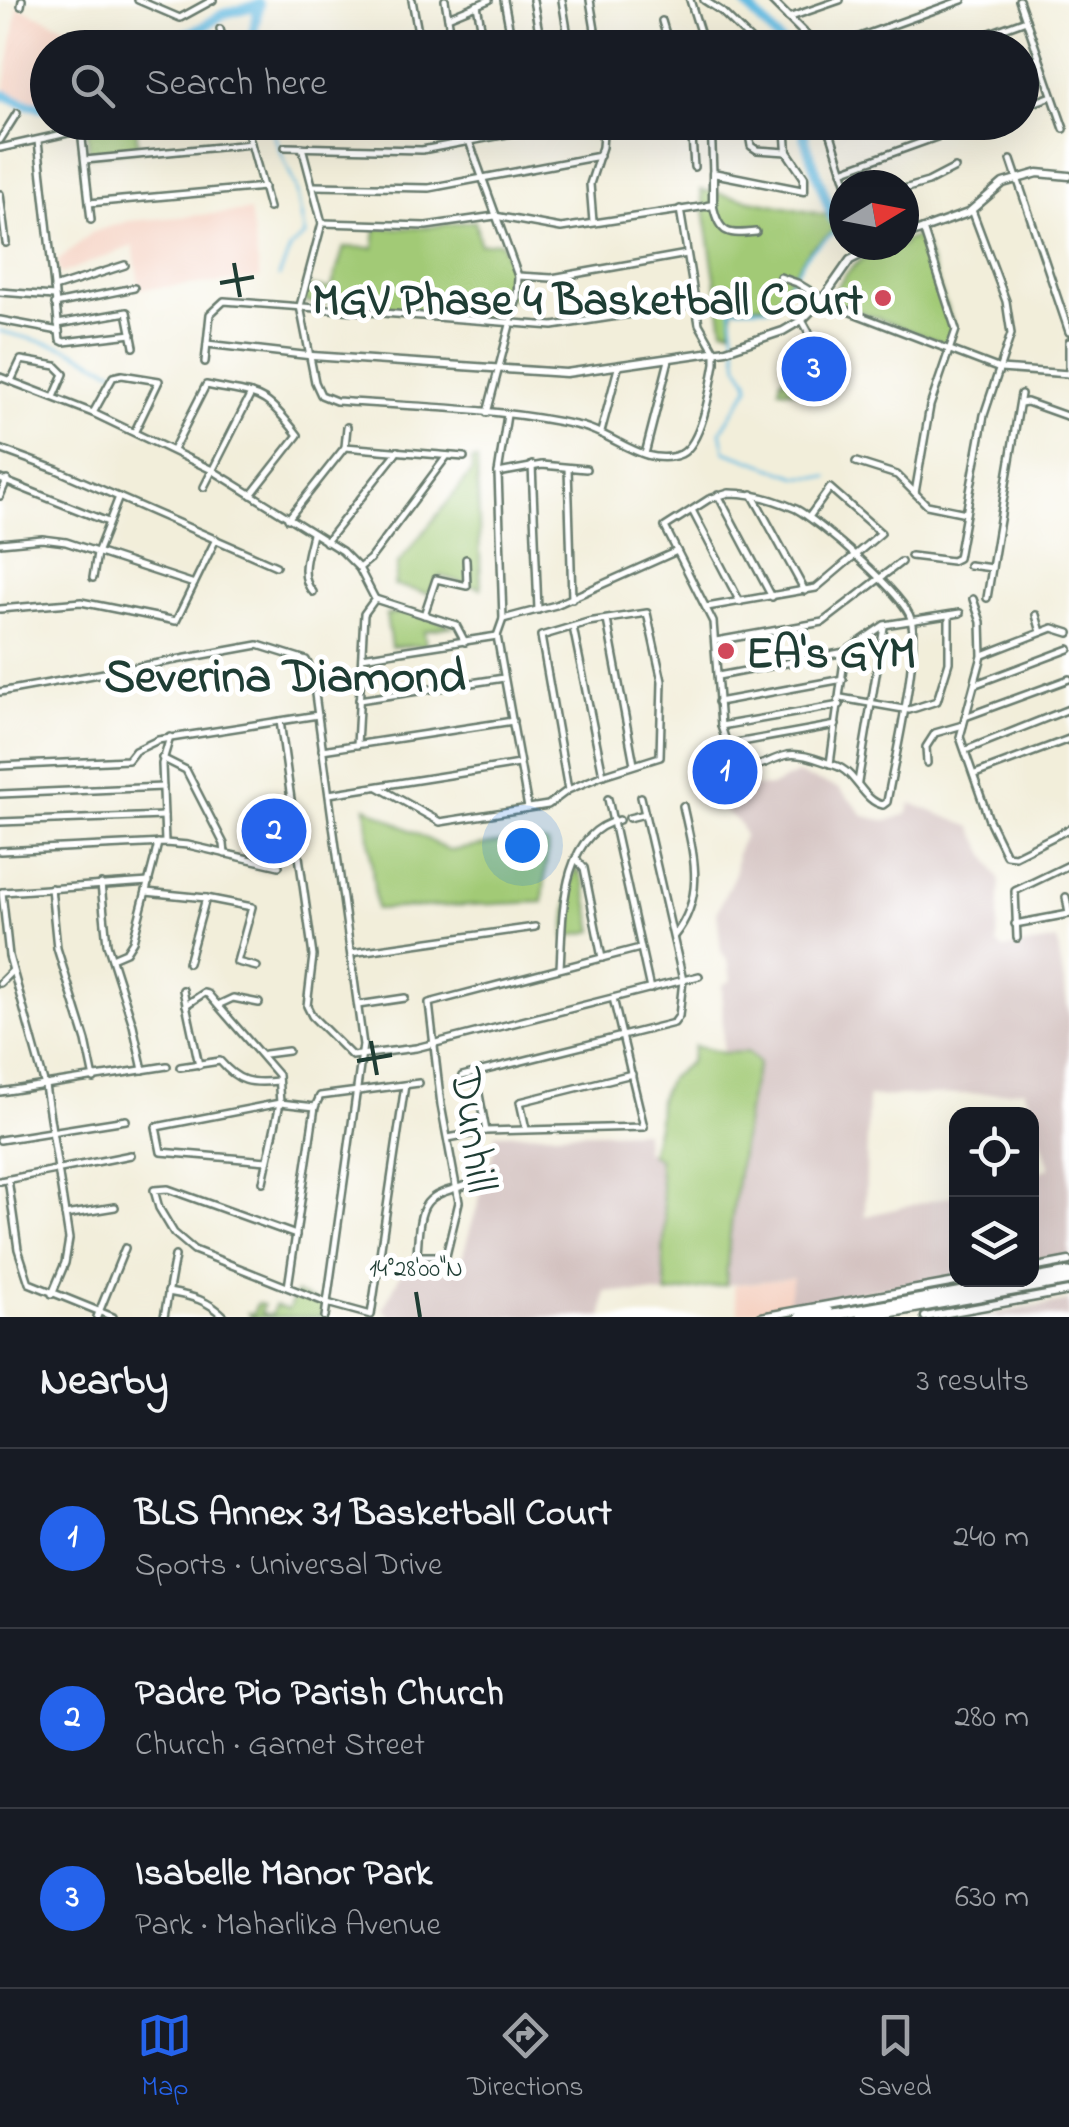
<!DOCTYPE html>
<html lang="en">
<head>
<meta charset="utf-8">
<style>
	body { margin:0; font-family:"Indie Flower",sans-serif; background:#242831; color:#f1f3f6 }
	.controls { position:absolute; right:30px; bottom:30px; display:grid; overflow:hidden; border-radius:20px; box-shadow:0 10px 40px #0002 }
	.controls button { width:90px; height:90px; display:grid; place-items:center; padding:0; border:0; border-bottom:2px solid #363941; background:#171b24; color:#f1f3f6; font:50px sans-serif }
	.compass { position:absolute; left:829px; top:170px; width:90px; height:90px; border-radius:50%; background:#171b24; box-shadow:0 10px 40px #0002; rotate:80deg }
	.you { position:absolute; left:522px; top:845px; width:35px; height:35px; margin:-25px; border:8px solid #fff; border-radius:50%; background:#1a73e8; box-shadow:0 0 0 15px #1a73e833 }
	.badge { display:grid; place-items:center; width:65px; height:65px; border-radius:50%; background:#2563eb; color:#fff; font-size:32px; font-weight:700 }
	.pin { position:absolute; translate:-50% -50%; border:5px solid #fff; box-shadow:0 2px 10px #0006 }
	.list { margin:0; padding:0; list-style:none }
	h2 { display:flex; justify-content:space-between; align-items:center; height:130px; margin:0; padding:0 40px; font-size:42px }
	h2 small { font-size:32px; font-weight:400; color:#9ea1a6 }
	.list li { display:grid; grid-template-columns:65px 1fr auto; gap:30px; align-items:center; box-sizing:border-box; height:180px; padding:0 40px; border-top:2px solid #363941 }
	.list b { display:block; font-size:38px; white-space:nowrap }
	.list p { margin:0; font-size:32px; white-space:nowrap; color:#9ea1a6 }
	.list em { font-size:32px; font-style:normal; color:#9ea1a6 }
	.icon { flex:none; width:55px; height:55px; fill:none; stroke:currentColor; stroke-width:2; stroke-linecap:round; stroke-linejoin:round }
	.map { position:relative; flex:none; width:1069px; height:1317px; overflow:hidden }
	.search { position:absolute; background:#171b24; box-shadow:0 10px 40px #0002; left:30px; right:30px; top:30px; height:110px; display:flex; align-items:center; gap:25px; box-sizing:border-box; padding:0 35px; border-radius:55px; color:#9ea1a6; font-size:38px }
	.sheet { height:670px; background:#171b24 }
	nav { display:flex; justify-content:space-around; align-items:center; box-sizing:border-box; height:140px; border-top:2px solid #363941; background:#171b24; font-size:28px; color:#9ea1a6 }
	nav a { display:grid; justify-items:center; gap:5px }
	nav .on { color:#2563eb }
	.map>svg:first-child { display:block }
	.built { fill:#f5d2c2 }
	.industrial { fill:#d1bfbd }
	.green { fill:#a2ca76; stroke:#608455; stroke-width:2.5 }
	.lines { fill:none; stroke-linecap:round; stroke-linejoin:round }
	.stream { stroke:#65bce2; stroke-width:2.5 }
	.river { stroke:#65bce2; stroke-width:10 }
	.minor-casing { stroke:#697b6e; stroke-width:10 }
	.tertiary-casing { stroke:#697b6e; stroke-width:11 }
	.secondary-casing { stroke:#697b6e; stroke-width:11 }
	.motorway-casing { stroke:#697b6e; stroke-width:14 }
	.minor { stroke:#fff; stroke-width:5 }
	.tertiary { stroke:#fff; stroke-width:6 }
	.secondary { stroke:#fff; stroke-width:6 }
	.motorway { stroke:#fff; stroke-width:9 }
	.ticks { fill:none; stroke:#1f3d34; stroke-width:4 }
	.poi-dot { fill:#d1495b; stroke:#fff; stroke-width:4 }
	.labels { text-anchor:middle; stroke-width:10; stroke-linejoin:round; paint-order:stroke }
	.poi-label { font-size:45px; font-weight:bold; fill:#1f3d34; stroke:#fff; text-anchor:end }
	.street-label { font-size:45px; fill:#1f3d34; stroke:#fff }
	.neighbourhood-label { font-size:48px; font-weight:bold; fill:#1f3d34; stroke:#fff }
	.ticks-label { font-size:25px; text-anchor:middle; fill:#1f3d34; stroke:#fff; stroke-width:10; stroke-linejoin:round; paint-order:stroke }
</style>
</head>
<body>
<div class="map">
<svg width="1069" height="1317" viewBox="0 0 1069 1317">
	<rect width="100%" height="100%" fill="#fff"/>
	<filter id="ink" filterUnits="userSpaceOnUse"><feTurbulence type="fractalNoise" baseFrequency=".01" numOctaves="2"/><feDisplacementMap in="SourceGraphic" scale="20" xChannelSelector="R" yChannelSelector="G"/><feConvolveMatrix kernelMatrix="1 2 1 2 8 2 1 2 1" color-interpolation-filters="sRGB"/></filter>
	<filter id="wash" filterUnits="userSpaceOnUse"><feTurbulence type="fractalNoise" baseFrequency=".0048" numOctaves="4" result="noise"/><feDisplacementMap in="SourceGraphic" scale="40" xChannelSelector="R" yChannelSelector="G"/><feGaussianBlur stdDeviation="2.25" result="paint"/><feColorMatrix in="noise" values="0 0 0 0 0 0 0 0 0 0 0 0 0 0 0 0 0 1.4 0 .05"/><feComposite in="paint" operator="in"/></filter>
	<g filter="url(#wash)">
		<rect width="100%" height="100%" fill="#f2eeda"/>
		<g class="built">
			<path d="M 18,7 L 114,47 L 48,48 L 47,105 L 4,91 Z"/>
			<path d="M 250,211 L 260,279 L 140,289 L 133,246 L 60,274 L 57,262 L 92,232 L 129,221 Z"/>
			<path d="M 794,1278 L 787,1305 L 739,1314 L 733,1285 Z"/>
		</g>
		<g class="industrial">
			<path d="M 797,774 L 839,788 L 865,816 L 887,821 L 907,814 L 911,803 L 972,827 L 1000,881 L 997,944 L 1003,949 L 1057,940 L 1069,1014 L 1069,1256 L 1032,1262 L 1032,1174 L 1050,1168 L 1024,1089 L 997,1093 L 868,1097 L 865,1216 L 956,1195 L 956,1275 L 787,1305 L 793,1278 L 726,1285 L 728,1244 L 738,1173 L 752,1080 L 759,1063 L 739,1051 L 723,1053 L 722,985 L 731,980 L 728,961 L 721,951 L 717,912 L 735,873 L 737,852 L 744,836 L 740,824 L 711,798 L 713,788 L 772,786 Z"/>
			<path d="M 644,1131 L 645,1151 L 658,1157 L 665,1221 L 663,1263 L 667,1294 L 605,1291 L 603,1317 L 391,1317 L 383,1309 L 402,1271 L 458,1271 L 495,1146 L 495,1134 Z"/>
			<path d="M 1069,1301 L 1069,1317 L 979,1317 Z"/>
		</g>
		<g class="green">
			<path d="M 108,123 L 136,123 L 138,150 L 90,155 L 87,132 Z"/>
			<path d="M 701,190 L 830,216 L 833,232 L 810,249 L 774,304 L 733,306 L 732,329 L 723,328 Z"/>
			<path d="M 475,221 L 480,244 L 501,242 L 515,277 L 513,298 L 496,298 L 494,318 L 304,302 L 308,286 L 331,289 L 344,247 L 374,248 L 376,228 L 420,228 Z"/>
			<path d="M 916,237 L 923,241 L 952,322 L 953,330 L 948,345 L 837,303 L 831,296 C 848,268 869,245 904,245 L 904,241 Z"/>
			<path d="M 826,359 L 824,393 L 779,389 L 781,379 Z"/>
			<path d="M 472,460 L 477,460 L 481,588 L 440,576 L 429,594 L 394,585 L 398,564 L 471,473 Z"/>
			<path d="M 411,611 L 452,626 L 424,631 L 426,645 L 391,647 L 386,615 Z"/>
			<path d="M 366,807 L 450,851 L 530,837 L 548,844 L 543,902 L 376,909 Z"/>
			<path d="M 576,867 L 585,884 L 594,931 L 565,937 L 570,884 Z"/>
			<path d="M 694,1046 L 723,1053 L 747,1052 L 759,1063 C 749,1090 746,1118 742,1146 C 735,1193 728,1238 726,1285 L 667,1294 L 663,1263 L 665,1221 L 658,1158 L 650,1154 L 658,1121 L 659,1100 L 669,1079 L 690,1062 Z"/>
			<path d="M 296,1293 L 324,1305 L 322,1317 L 250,1317 L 248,1313 L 253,1314 L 257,1303 L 263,1305 L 261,1313 L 271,1316 L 275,1305 L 288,1310 Z"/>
		</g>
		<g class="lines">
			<g class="stream">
				<path d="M 271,128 L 296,188 L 305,236 L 291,247 L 279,276"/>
				<path d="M 0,331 L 66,348 L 114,371"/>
				<path d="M 829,477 L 798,477 L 725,451 L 721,431 L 749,387 L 748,380 L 738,365 L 731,308 L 774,307 L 809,252 L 836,231 L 833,219"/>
			</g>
			<g class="river">
				<path d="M 742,0 L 786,48"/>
				<path d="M 148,48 L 202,28 L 223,14 L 259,5"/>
				<path d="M 250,48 L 259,4"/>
				<path d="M 0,96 L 5,95 L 26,104 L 48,108"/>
				<path d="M 270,122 L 271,128"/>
				<path d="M 807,122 L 804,137 L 833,219"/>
			</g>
		</g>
	</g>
	<g filter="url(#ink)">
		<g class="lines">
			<g class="minor-casing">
				<g id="minor">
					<path d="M 138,0 L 180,18 L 213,0"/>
					<path d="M 412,0 L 421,48"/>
					<path d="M 445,0 L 453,48"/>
					<path d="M 504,0 L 513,48"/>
					<path d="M 533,0 L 542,48"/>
					<path d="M 562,0 L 570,48"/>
					<path d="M 590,0 L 598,48"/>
					<path d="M 690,0 L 705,48"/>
					<path d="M 704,0 L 721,11 L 759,48"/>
					<path d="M 1019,0 L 1064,129"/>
					<path d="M 477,5 L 485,48"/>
					<path d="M 21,6 L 22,0"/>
					<path d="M 448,17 L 489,0"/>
					<path d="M 788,18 L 840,0"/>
					<path d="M 662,21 L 670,48"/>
					<path d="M 220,29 L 225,48"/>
					<path d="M 829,48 L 962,0"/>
					<path d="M 949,48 L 1026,20"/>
					<path d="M 1022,64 L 1039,58"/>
					<path d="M 1022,107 L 1052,96"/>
					<path d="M 245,122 L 269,208"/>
					<path d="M 652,122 L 653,128"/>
					<path d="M 691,122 L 694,167"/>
					<path d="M 711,122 L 713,173"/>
					<path d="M 747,122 L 751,146 L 757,150 L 787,152"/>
					<path d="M 827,122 L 847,185"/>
					<path d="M 81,130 L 91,220"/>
					<path d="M 830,133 L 859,122"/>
					<path d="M 0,140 L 17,113"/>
					<path d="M 38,141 L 60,340 L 64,342 L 132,334"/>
					<path d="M 469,141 L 518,276 L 517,298 L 487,413"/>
					<path d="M 285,147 L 422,150 L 572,122"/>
					<path d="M 302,147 L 322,223 L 300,306 L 315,382 L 321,395 L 336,401 C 417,407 501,408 580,426 C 613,433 646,469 681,454 C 702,444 711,386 715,363 L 715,352 L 699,324 L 680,209"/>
					<path d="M 0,148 L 81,130 L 98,122"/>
					<path d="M 85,160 L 251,144"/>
					<path d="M 1011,160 L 1069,332"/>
					<path d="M 842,171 L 978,122"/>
					<path d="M 312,186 L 429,188 L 600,156"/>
					<path d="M 904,189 L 928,182 L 955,168"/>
					<path d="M 0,194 L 6,243"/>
					<path d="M 89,203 L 264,187"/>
					<path d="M 713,205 C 719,235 729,235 756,232"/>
					<path d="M 593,222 L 590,184 L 602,147 L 604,122"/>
					<path d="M 322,223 L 426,226 L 495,216 L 561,228 L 707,206"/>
					<path d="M 518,276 L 552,278 L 687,254"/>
					<path d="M 780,277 L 797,283 L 835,306 L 1000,369 L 1069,374"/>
					<path d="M 54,288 L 125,265"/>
					<path d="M 0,292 L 54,296"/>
					<path d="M 55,304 L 134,288"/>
					<path d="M 0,320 L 59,331"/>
					<path d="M 802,320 L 823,358"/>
					<path d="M 58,324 L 127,312 L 134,347"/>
					<path d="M 1069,342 L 1069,375"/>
					<path d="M 207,344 L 312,356"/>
					<path d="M 205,362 L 210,314 L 224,301 L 553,326 L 695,304"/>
					<path d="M 0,377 L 93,413 L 212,470 L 342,551 L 359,568 L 375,599"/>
					<path d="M 11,381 L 21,360 L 56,366 L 64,374 L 54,397"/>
					<path d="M 1020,403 L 1027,402 L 1069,417"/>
					<path d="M 93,413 L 113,377 L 122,375 L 159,381 L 135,431"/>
					<path d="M 601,432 L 618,368"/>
					<path d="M 345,447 L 464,457"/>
					<path d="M 0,449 L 57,470 L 276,566"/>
					<path d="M 173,450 L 206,385 C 261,396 263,390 298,435 L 251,495"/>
					<path d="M 645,454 L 669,360"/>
					<path d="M 856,462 L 897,475 L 927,505 L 966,513"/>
					<path d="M 532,465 L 538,610"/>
					<path d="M 568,468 L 572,599"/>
					<path d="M 498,473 L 542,465 L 586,469"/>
					<path d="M 0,479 L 108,522"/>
					<path d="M 204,487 L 251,394"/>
					<path d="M 729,493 C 753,493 774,499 796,509 C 819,521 905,595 911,619 C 920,654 894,762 887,802 L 883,805 C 862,801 857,772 834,765 C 821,761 801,752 787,755 C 763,761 761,772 733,762 L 721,726 L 713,622 L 665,527 L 709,499 Z"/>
					<path d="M 915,493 L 930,406 L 956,330 L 923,229"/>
					<path d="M 752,494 L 805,591"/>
					<path d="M 718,495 L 772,597"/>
					<path d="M 0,496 L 7,480"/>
					<path d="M 693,512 L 740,602"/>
					<path d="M 288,519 L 345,447 L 347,427"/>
					<path d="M 312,534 C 308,553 298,576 313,592"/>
					<path d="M 326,542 L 398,451"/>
					<path d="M 0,543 L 42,539 L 66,542 L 194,584"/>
					<path d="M 911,556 L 952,561 L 958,558 L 984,415 L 1011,334 L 1006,301 L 972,210"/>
					<path d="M 969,565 L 992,568"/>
					<path d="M 359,568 L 370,559 L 447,456"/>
					<path d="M 93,578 L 97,553 L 119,497"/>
					<path d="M 987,598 L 1021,394"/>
					<path d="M 375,599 L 456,625 L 465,642"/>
					<path d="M 973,599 L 981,622 L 982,656 L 960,737 L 989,820 L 1006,855 L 1015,856 L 1069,829"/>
					<path d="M 707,607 L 816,588 L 881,533 L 830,488 L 809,517"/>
					<path d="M 0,609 L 81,602 L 176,621 L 216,539"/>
					<path d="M 424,615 L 436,579 L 467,586 L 466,559"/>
					<path d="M 1036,615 L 1041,632"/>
					<path d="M 503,619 L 556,605 L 677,551"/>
					<path d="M 607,620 L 634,764"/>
					<path d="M 573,627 L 603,775"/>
					<path d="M 497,636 L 503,619 L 498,473 L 507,415"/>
					<path d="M 497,636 L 528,808"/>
					<path d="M 716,641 L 823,622 L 901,562"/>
					<path d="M 983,655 L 1053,628 L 1069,633"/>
					<path d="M 362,657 L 497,636"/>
					<path d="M 718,676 L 845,652 L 884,625 L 960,613"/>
					<path d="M 976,684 L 1069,649"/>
					<path d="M 0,692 L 258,645 L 306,660 L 312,670 L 314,688"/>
					<path d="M 315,694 L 363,1045 L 325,1317"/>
					<path d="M 841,698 L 909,710 L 937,701 L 949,662 L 949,615"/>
					<path d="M 359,700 L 504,678"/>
					<path d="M 718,702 L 843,679"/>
					<path d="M 965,717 L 1069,679"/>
					<path d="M 280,721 L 313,956 L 307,1006 L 312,1016 L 352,1056 L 416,1048 L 699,976"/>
					<path d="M 721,726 L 840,705"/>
					<path d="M 357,745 L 364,614 L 375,599"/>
					<path d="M 725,745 L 836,725"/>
					<path d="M 322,750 L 513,721"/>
					<path d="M 966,750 L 1069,709"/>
					<path d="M 162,758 L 186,770 L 224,844 L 225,854"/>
					<path d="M 927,763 L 926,747 L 935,733 L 963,725"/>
					<path d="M 830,764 L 845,653"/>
					<path d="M 0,766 L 128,760 L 135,751 L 158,740 L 318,715"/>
					<path d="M 975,774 L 1069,739"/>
					<path d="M 858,782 L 884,627"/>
					<path d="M 378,787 L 440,822 L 548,805 L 568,790 L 603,775 L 660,757 L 662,681 L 647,613 L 588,622 L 541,636 L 568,790"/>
					<path d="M 0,794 L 163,787"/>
					<path d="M 329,794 L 519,764"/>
					<path d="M 608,799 L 650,989"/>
					<path d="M 629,818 L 645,814"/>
					<path d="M 0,822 L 164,816"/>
					<path d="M 165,842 L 162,764 L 170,737"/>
					<path d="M 0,851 L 165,843 L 188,845 L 279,866"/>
					<path d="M 155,856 L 158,843"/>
					<path d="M 577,860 L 584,868 L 602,958"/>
					<path d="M 101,884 L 107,944 L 133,1025 L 143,1070"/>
					<path d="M 51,888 L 57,948 L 86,1041 L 94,1079"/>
					<path d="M 2,892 L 9,956 L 45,1086 L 69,1239 L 65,1263 L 52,1294"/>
					<path d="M 3,892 L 149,882"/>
					<path d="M 146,892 L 206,898 L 252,907 L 237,962 L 257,967"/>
					<path d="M 1066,897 L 1069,914"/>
					<path d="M 1015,924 L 1069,914"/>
					<path d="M 674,936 C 707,895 693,853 683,806"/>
					<path d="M 1017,938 L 1015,891 L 1069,865"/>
					<path d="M 351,953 L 535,927"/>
					<path d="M 112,958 L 126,952 L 133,941 L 154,860"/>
					<path d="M 188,963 L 206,898"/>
					<path d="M 560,968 C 563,919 559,834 619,820"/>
					<path d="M 0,983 L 12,971"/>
					<path d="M 183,990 L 199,1065"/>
					<path d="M 186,1005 L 204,993 L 208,994 L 278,1075 L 280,1103 L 263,1182"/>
					<path d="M 218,1005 L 233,998 L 259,1003"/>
					<path d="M 358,1005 L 405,998"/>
					<path d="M 265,1054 L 288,1051"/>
					<path d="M 180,1067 L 220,1061 C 238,1082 250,1084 278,1081"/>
					<path d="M 475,1073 L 486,1131"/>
					<path d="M 462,1076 L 674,1023 L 679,1016 L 683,980 L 641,797"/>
					<path d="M 0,1092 L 167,1066"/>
					<path d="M 526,1129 L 520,1102 L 632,1074"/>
					<path d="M 448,1138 L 486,1131 L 644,1127 L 613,998"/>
					<path d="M 0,1140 L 126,1120"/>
					<path d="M 267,1161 L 161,1152 L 156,1127 L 280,1103 L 315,1107"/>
					<path d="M 8,1179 L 18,1249 L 29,1283 L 113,1317"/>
					<path d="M 0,1181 L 131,1155"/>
					<path d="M 65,1215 L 115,1207"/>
					<path d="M 296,1235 L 168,1189 L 154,1190 L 159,1208 L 174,1233 L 194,1250 L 327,1303 L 371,1315 L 405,1085"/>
					<path d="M 446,1256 L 417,1256 C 420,1193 424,1197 482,1181"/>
					<path d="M 444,1264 L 459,1202 L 441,1105 L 429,1003 L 640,948"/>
					<path d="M 288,1287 L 315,1107 L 320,1096 L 419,1083"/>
					<path d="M 168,1292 C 192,1296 208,1300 225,1317"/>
					<path d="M 97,1317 L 125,1248"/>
					<path d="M 164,1317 L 175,1256"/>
				</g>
			</g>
			<g class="tertiary-casing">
				<g id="tertiary">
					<path d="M 771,0 L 812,41 L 798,48"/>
					<path d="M 707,206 L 713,205 L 713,173 L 804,191 L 804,177 L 787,152 L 785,122"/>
					<path d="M 904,236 L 968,213 L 1003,183 L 1038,173 L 1069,176"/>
					<path d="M 312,356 L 566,373 L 726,350 L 783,331 L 802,320 L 822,300 L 850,260 L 880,245"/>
				</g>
			</g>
			<g class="secondary-casing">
				<g id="secondary">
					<path d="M 1032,1268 L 1069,1261"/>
					<path d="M 761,1317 L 967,1280"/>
					<path d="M 925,1317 L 1069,1291"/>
				</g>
			</g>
			<g class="motorway-casing">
				<g id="motorway">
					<path d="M 800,1317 L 828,1312"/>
					<path d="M 822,1317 L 1069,1273"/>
					<path d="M 861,1317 L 1069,1280"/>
				</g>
			</g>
			<use href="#minor" class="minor"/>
			<use href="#tertiary" class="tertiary"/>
			<use href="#secondary" class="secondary"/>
			<use href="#motorway" class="motorway"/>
		</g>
	</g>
	<path class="ticks" d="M 234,263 L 240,297M 220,283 L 254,277M 371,1041 L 377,1075M 357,1061 L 392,1055M 416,1292 L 420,1317"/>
	<g class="poi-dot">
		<circle cx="883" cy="298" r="10"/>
		<circle cx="726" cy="651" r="10"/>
	</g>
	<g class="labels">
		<g class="poi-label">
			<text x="863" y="314">MGV Phase 4 Basketball Court</text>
			<text x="746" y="667" text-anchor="start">EA's GYM</text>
		</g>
		<g class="street-label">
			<text transform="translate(476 1130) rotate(82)" y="16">Dunhill</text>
		</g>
		<g class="neighbourhood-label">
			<text x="285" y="691">Severina Diamond</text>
		</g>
	</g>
	<g class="ticks-label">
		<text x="416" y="1276">14°28'00"N</text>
	</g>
</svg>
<div class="controls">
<button><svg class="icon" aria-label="locate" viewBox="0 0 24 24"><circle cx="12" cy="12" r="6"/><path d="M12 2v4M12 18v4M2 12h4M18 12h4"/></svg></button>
<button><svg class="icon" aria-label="layers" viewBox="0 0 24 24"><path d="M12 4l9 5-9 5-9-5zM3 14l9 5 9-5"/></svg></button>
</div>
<svg class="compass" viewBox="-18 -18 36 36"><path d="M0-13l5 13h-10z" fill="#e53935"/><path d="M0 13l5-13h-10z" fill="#9ea1a6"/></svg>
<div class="you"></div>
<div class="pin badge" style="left:725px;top:772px">1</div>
<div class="pin badge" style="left:274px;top:831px">2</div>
<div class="pin badge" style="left:814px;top:369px">3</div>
<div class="search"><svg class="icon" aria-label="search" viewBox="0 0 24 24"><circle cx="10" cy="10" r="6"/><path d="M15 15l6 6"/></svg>Search here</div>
</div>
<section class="sheet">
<h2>Nearby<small>3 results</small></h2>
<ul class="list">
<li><span class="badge">1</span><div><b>BLS Annex 31 Basketball Court</b><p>Sports · Universal Drive</p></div><em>240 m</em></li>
<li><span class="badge">2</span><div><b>Padre Pio Parish Church</b><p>Church · Garnet Street</p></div><em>280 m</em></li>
<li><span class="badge">3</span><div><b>Isabelle Manor Park</b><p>Park · Maharlika Avenue</p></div><em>630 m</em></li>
</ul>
</section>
<nav>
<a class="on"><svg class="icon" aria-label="map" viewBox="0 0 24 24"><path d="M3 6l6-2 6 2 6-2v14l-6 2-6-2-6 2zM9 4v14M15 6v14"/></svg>Map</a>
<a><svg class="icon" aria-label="directions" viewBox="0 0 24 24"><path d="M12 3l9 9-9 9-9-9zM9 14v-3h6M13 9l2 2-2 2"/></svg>Directions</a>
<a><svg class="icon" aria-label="saved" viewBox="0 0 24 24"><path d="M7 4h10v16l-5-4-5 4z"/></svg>Saved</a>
</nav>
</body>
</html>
